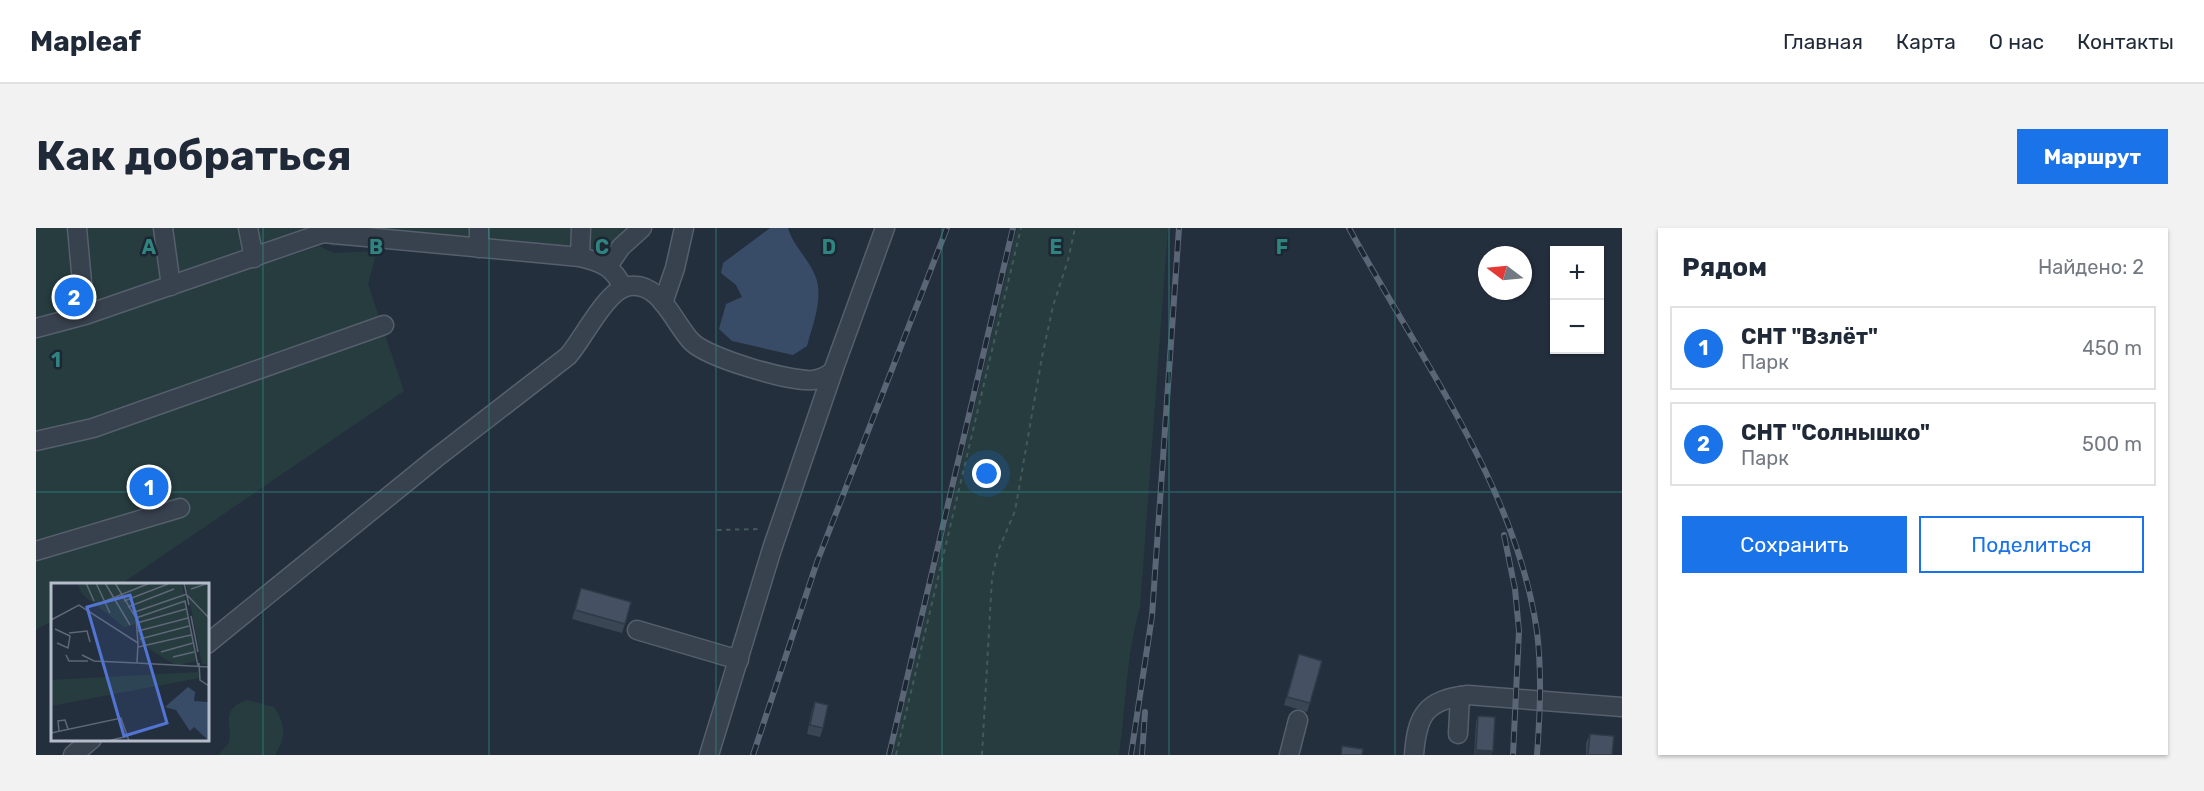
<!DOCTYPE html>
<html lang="ru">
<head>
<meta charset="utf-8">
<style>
	body { margin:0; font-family:Rubik,sans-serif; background:#f2f2f3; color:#1f2937 }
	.controls { position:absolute; right:18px; top:18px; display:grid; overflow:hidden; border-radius:0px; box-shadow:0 2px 4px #0004 }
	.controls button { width:54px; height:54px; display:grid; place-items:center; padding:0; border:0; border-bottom:2px solid #e0e1e3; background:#fff; color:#1f2937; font:30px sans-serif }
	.compass { position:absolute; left:1442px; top:18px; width:54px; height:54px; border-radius:50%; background:#fff; box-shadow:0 2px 4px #0004; rotate:286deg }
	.you { position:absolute; left:951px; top:246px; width:21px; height:21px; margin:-15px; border:4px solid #fff; border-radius:50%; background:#1a73e8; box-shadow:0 0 0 9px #1a73e833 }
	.badge { display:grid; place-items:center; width:39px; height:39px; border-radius:50%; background:#1a73e8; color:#fff; font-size:20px; font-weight:700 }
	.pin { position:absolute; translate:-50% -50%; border:3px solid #fff; box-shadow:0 2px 6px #0006 }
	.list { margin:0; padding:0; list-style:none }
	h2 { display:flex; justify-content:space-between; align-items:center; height:78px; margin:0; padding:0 24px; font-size:26px }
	h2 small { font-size:20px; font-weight:400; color:#747a83 }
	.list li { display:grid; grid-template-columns:39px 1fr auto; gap:18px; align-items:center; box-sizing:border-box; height:84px; margin:0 12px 12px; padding:0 12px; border:2px solid #e0e1e3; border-radius:0px }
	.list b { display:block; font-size:22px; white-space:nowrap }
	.list p { margin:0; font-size:20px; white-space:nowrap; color:#747a83 }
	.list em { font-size:20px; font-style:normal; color:#747a83 }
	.actions { display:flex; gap:12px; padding:18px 24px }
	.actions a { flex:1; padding:14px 0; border:2px solid #1a73e8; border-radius:0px; text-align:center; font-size:21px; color:#1a73e8 }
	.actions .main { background:#1a73e8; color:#fff }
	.map { position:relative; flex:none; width:1586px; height:527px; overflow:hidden; border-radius:0px }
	header { display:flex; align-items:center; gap:36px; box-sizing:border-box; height:84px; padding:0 30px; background:#fff; border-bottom:2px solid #e0e1e3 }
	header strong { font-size:28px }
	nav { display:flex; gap:33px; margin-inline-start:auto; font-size:21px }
	.intro { display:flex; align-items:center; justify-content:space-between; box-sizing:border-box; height:144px; padding:0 36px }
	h1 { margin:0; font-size:42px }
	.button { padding:15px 27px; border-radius:0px; background:#1a73e8; color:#fff; font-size:21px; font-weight:700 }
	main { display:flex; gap:36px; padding:0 36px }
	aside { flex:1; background:#fff; border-radius:0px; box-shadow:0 2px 4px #0004 }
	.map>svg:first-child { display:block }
	.green { fill:#263c3f }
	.water { fill:#394c67 }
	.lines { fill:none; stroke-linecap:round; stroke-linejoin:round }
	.minor-casing { stroke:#565f6c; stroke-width:21 }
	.path { stroke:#44595c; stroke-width:2; stroke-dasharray:4.5 4.5; stroke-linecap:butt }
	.minor { stroke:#38414e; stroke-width:18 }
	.rail-casing { stroke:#5a6575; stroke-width:6 }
	.rail { stroke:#1d2633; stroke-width:4; stroke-dasharray:11; stroke-linecap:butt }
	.wall { fill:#3b4654 }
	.shaded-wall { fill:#303945 }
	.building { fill:#455162; stroke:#303945; stroke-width:1.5 }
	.grid { fill:none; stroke:#308480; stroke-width:1.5; stroke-opacity:0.55 }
	.inset-road { fill:none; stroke:#5e6776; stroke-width:1.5 }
	.view { fill:#5274d3; fill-opacity:0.15; stroke:#5274d3; stroke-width:3 }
	.inset-edge { fill:none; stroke:#b4bcc9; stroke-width:3 }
	.grid-label { font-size:20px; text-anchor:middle; font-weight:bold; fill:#308480; stroke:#1d2633; stroke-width:5; stroke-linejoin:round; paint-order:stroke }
</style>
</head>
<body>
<header>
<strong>Mapleaf</strong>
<nav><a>Главная</a><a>Карта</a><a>О нас</a><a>Контакты</a></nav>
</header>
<div class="intro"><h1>Как добраться</h1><a class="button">Маршрут</a></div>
<main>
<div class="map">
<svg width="1586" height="527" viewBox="0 0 1586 527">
	<rect width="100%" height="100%" fill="#242f3e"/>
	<g class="green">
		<path d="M 0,0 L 272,0 L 273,3 L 0,93 Z"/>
		<path d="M 277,0 L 596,0 L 576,26 L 551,37 L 344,19 L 296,18 Z"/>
		<path d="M 981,0 L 1132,0 L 1104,380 C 1090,427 1090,478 1083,527 L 856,527 Z"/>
		<path d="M 283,18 L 298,25 L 341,23 L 332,56 L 368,163 L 85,356 L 16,356 L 16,393 L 0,402 L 0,107 L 103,79 Z"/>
		<path d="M 211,472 L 238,479 C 250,497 250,509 239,527 L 182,527 L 193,515 C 197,496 183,482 211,472 Z"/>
	</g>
	<path class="water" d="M 734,0 L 752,0 C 757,17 770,28 778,45 C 789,67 777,95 771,118 L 757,127 L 696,113 L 683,101 L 690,76 L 706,69 L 700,57 L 685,45 L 687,35 Z"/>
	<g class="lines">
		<g class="minor-casing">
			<g id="minor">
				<path d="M 41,0 L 49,87"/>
				<path d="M 127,0 L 135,58"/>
				<path d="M 212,0 L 218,30"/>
				<path d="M 443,20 L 443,0"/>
				<path d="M 544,29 L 545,0"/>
				<path d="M 572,38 L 585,19 L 606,0"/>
				<path d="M 627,75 L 639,40 L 648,0"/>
				<path d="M 0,100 L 49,87 L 287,5 L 544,29 C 565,34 578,39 587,60"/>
				<path d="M 0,213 L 57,200 L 348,97"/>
				<path d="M 0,323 L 144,280"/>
				<path d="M 601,402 L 703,432"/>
				<path d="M 171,416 L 400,230 L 532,128 C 548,110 571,60 594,58 C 625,54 638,96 656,114 C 672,130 754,154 777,152 C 785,151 791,148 797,143 L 849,0"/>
				<path d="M 1422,506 L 1424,468"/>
				<path d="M 37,527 L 56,511"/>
				<path d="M 673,527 L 736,321 L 797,143"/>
				<path d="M 1253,527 L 1262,492"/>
				<path d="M 1378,527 C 1381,486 1390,472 1432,467 L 1586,479"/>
			</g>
		</g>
		<g class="path">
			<path d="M 681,302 L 726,301"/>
			<path d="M 860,527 L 985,0"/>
			<path d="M 946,527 L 956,350 L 962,323 L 979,283 L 1006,129 L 1017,78 L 1032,32 L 1039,0"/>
		</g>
		<use href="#minor" class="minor"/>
		<g class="rail-casing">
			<g id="rail">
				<path d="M 1313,0 C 1381,126 1481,260 1501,404 C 1506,445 1504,486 1501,527"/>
				<path d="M 1468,307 L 1479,361 L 1483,403 L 1477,527"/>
				<path d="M 717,527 L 781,334 L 911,0"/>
				<path d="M 853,527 L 977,0"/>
				<path d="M 1095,527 L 1116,388 L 1143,0"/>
				<path d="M 1106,527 L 1109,484"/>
			</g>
		</g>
		<use href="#rail" class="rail"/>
	</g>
	<g class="wall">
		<path d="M 545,360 L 589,396 L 586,405 L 536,391 Z"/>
		<path d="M 1263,426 L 1274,475 L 1271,484 L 1248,477 Z"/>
		<path d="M 779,474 L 787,500 L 784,509 L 771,506 L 776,482 Z"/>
		<path d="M 1442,488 L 1456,527 L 1438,527 L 1440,494 Z"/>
		<path d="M 1554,506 L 1576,527 L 1550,527 L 1550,515 Z"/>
	</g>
	<path class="shaded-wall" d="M 1440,522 L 1457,523 L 1456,527 L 1438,527 Z"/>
	<g class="building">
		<path d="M 545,360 L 595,374 L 589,396 L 539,382 Z"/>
		<path d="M 1263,426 L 1286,433 L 1274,475 L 1251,469 Z"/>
		<path d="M 779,474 L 792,477 L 787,500 L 774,497 Z"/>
		<path d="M 1442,488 L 1459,489 L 1457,523 L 1440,522 Z"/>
		<path d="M 1554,506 L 1578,508 L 1576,527 L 1552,527 Z"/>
		<path d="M 1306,518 L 1327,521 L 1326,527 L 1305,527 Z"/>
	</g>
	<path class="grid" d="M 227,0 L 227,527M 453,0 L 453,527M 680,0 L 680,527M 906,0 L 906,527M 1133,0 L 1133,527M 1359,0 L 1359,527M 0,264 L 1586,264"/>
	<g transform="translate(15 355)">
		<rect width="158" height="158" fill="#242f3e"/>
		<path d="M 26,0 L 131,0 L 146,78 L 126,82 L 114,76 L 88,59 L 85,40 L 74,45 L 31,11 ZM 135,0 L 157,0 L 157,82 L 151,81 ZM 147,89 L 148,95 L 0,123 L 0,97 Z" fill="#263c3f"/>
		<path d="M 137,104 L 144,109 L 143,118 L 157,119 L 157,157 L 143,144 L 139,148 L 125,127 L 114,124 Z" fill="#394c67"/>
		<path class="inset-road" d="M 35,0 L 43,18M 45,0 L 59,30M 54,0 L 79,42M 64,0 L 85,35 L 87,61M 133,0 L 138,22M 140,6 L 158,0M 136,12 L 158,35M 73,18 L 117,1M 52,19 L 99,0M 77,24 L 123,6M 81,30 L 136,11M 140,33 L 147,69M 85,35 L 134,18 L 147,83M 0,37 L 28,22 L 87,60 L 86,80 L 158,84M 86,40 L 135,26M 4,46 L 19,53 L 17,65 L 6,60M 87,48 L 137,35M 18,50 L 36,48 L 39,59M 89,56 L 138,43M 87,64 L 140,52M 110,69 L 142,60M 15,72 L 18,78 L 37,78M 31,72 L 43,78 L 86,80M 122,74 L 143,69M 148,80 L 149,97 L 158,103M 8,148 L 7,138 L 14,137 L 17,146M 0,150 L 70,135 L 78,158M 57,158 L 77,153"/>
		<path class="view" d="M 79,12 L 116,140 L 73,153 L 36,24 Z"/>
		<rect width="158" height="158" class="inset-edge"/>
	</g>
	<g class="grid-label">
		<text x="113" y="26">A</text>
		<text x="340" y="26">B</text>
		<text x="566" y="26">C</text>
		<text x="793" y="26">D</text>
		<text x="1020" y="26">E</text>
		<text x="1246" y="26">F</text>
		<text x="20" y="139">1</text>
	</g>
</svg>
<div class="controls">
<button>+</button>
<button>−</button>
</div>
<svg class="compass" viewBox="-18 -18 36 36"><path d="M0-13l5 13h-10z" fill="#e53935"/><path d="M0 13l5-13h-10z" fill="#747a83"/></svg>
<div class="you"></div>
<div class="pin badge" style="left:113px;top:259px">1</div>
<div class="pin badge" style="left:38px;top:69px">2</div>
</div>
<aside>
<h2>Рядом<small>Найдено: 2</small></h2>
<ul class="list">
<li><span class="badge">1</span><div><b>СНТ &quot;Взлёт&quot;</b><p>Парк</p></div><em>450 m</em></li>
<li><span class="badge">2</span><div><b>СНТ &quot;Солнышко&quot;</b><p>Парк</p></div><em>500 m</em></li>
</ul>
<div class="actions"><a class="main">Сохранить</a><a>Поделиться</a></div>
</aside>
</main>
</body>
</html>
